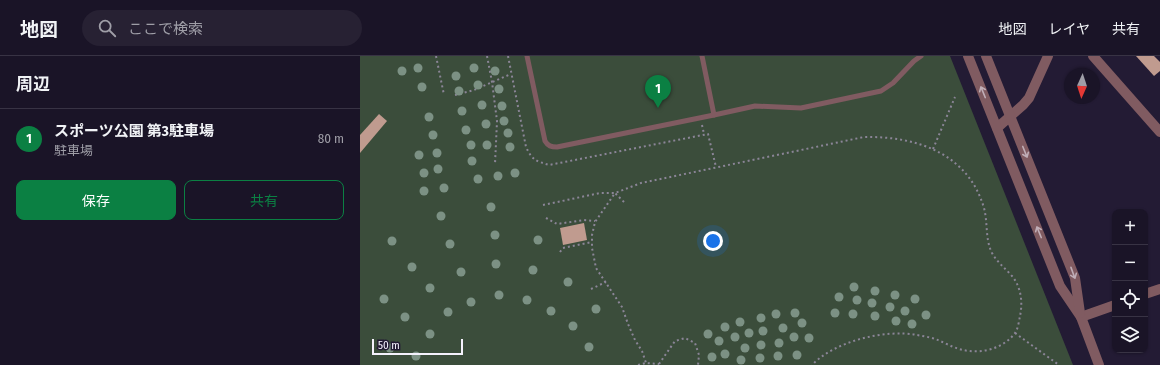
<!DOCTYPE html>
<html lang="ja">
<head>
<meta charset="utf-8">
<style>
	body { margin:0; font-family:"Fira Sans Condensed","Noto Sans JP",sans-serif; background:#272133; color:#f1f3f6 }
	.controls { position:absolute; right:12px; bottom:12px; display:grid; overflow:hidden; border-radius:8px; box-shadow:0 1px 3px #0004 }
	.controls button { width:36px; height:36px; display:grid; place-items:center; padding:0; border:0; border-bottom:1px solid #383344; background:#1a1427; color:#f1f3f6; font:20px sans-serif }
	.compass { position:absolute; left:704px; top:12px; width:36px; height:36px; border-radius:50%; background:#1a1427; box-shadow:0 1px 3px #0004; rotate:183deg }
	.scale { position:absolute; left:12px; bottom:10px; width:91px; box-sizing:border-box; padding-left:4px; border:2px solid #f5f2fd; border-top:0; font-size:11px; line-height:14px; white-space:nowrap; color:#f5f2fd; -webkit-text-stroke:3px #231b34; paint-order:stroke }
	.you { position:absolute; left:353px; top:185px; width:14px; height:14px; margin:-10px; border:3px solid #fff; border-radius:50%; background:#1a73e8; box-shadow:0 0 0 6px #1a73e833 }
	.badge { display:grid; place-items:center; width:26px; height:26px; border-radius:50%; background:#0b8043; color:#fff; font-size:13px; font-weight:700 }
	.pin { position:absolute; translate:-50% -33px; filter:drop-shadow(0 1px 2px #0008) }
	.pin::after { content:''; position:absolute; top:21px; width:14px; height:12px; background:inherit; clip-path:polygon(0 0,100% 0,50% 100%) }
	.list { margin:0; padding:0; list-style:none }
	h2 { display:flex; justify-content:space-between; align-items:center; height:52px; margin:0; padding:0 16px; font-size:17px }
	h2 small { font-size:13px; font-weight:400; color:#9f9ea7 }
	.list li { display:grid; grid-template-columns:26px 1fr auto; gap:12px; align-items:center; box-sizing:border-box; height:60px; padding:0 16px; border-top:1px solid #383344 }
	.list b { display:block; font-size:15px; white-space:nowrap }
	.list p { margin:0; font-size:13px; white-space:nowrap; color:#9f9ea7 }
	.list em { font-size:13px; font-style:normal; color:#9f9ea7 }
	.actions { display:flex; gap:8px; padding:12px 16px }
	.actions a { flex:1; padding:9px 0; border:1px solid #0b8043; border-radius:8px; text-align:center; font-size:14px; color:#0b8043 }
	.actions .main { background:#0b8043; color:#fff }
	.icon { flex:none; width:22px; height:22px; fill:none; stroke:currentColor; stroke-width:2; stroke-linecap:round; stroke-linejoin:round }
	.map { position:relative; flex:none; width:800px; height:309px; overflow:hidden }
	header { display:flex; align-items:center; gap:24px; box-sizing:border-box; height:56px; padding:0 20px; background:#1a1427; border-bottom:1px solid #383344 }
	header strong { font-size:19px }
	nav { display:flex; gap:22px; margin-inline-start:auto; font-size:14px }
	.search { width:280px; height:36px; background:#272133; display:flex; align-items:center; gap:10px; box-sizing:border-box; padding:0 14px; border-radius:22px; color:#9f9ea7; font-size:15px }
	main { display:flex }
	aside { flex:1; background:#1a1427 }
	.map>svg:first-child { display:block }
	.green { fill:#3b4d3b }
	.building { fill:#c09b8f }
	.lines { fill:none; stroke-linecap:round; stroke-linejoin:round }
	.path { stroke:#8b8597; stroke-width:2; stroke-dasharray:2 3; stroke-linecap:butt }
	.service { stroke:#805b61; stroke-width:5 }
	.minor { stroke:#805b61; stroke-width:10 }
	.tertiary { stroke:#805b61; stroke-width:10 }
	.tree { fill:#7c9184 }
	.oneway { stroke:#c0aeb7 }
</style>
</head>
<body>
<header>
<strong>地図</strong>
<div class="search"><svg class="icon" aria-label="search" viewBox="0 0 24 24"><circle cx="10" cy="10" r="6"/><path d="M15 15l6 6"/></svg>ここで検索</div>
<nav><a>地図</a><a>レイヤ</a><a>共有</a></nav>
</header>
<main>
<aside>
<h2>周辺<small></small></h2>
<ul class="list">
<li><span class="badge">1</span><div><b>スポーツ公園 第3駐車場</b><p>駐車場</p></div><em>80 m</em></li>
</ul>
<div class="actions"><a class="main">保存</a><a>共有</a></div>
</aside>
<div class="map">
<svg width="800" height="309" viewBox="0 0 800 309">
	<rect width="100%" height="100%" fill="#231b34"/>
	<path class="green" d="M 0,0 L 590,0 L 713,309 L 0,309 Z"/>
	<g class="building">
		<path d="M 776,0 L 794,0 L 800,6 L 800,15 L 794,20 Z"/>
		<path d="M 19,58 L 27,65 L 0,97 L 0,79 Z"/>
		<path d="M 224,167 L 227,184 L 203,189 L 200,172 Z"/>
	</g>
	<g class="lines">
		<g class="path">
			<path d="M 76,0 L 84,39"/>
			<path d="M 127,0 L 132,26 L 137,65 L 135,108"/>
			<path d="M 148,0 L 166,91 C 172,104 176,105 189,109 L 348,78 L 356,111"/>
			<path d="M 95,39 L 114,34 L 151,18"/>
			<path d="M 342,69 L 344,78"/>
			<path d="M 573,93 L 595,41"/>
			<path d="M 264,146 L 255,137 L 235,166 L 232,179 L 232,192 L 236,212 L 262,251 L 268,268 L 275,284 L 282,295 L 286,307"/>
			<path d="M 183,149 L 240,137 L 255,137 L 281,127 L 504,81 C 556,80 608,97 624,152 C 628,167 625,183 632,197 C 637,206 645,212 652,220 C 661,231 663,246 660,260 C 659,265 658,273 655,277 C 643,293 621,298 603,294 C 593,292 584,286 575,283 C 569,281 563,280 557,279 C 525,273 475,285 452,309"/>
			<path d="M 186,162 L 197,168 L 224,164 L 235,165"/>
			<path d="M 200,196 L 203,192 L 232,186"/>
			<path d="M 231,233 L 246,226"/>
			<path d="M 655,277 L 699,309"/>
			<path d="M 299,308 L 315,285 L 325,282 L 335,287 L 339,299 L 338,309"/>
			<path d="M 278,309 L 286,307 L 299,308"/>
		</g>
		<g class="service">
			<path d="M 167,0 L 185,85 C 188,90 191,91 197,91 L 354,59"/>
			<path d="M 342,0 L 354,59 L 395,50 L 441,52 L 521,35 L 533,27 L 554,5 L 561,0"/>
		</g>
		<g class="minor">
			<path d="M 733,0 L 800,76"/>
			<path d="M 637,72 L 663,49 L 669,42 L 688,0"/>
			<path d="M 785,238 L 800,233"/>
			<path d="M 721,261 L 755,249"/>
		</g>
		<g class="tertiary">
			<path d="M 608,0 L 700,230 L 721,261 L 739,309"/>
			<path d="M 626,0 L 715,222 L 720,257"/>
		</g>
	</g>
	<g class="tree">
		<circle cx="58" cy="12" r="4.5"/>
		<circle cx="114" cy="12" r="4.5"/>
		<circle cx="42" cy="15" r="4.5"/>
		<circle cx="135" cy="15" r="4.5"/>
		<circle cx="96" cy="20" r="4.5"/>
		<circle cx="118" cy="29" r="4.5"/>
		<circle cx="62" cy="31" r="4.5"/>
		<circle cx="139" cy="33" r="4.5"/>
		<circle cx="99" cy="35" r="4.5"/>
		<circle cx="122" cy="49" r="4.5"/>
		<circle cx="142" cy="50" r="4.5"/>
		<circle cx="102" cy="55" r="4.5"/>
		<circle cx="69" cy="61" r="4.5"/>
		<circle cx="144" cy="65" r="4.5"/>
		<circle cx="126" cy="68" r="4.5"/>
		<circle cx="106" cy="74" r="4.5"/>
		<circle cx="148" cy="77" r="4.5"/>
		<circle cx="73" cy="79" r="4.5"/>
		<circle cx="111" cy="89" r="4.5"/>
		<circle cx="127" cy="89" r="4.5"/>
		<circle cx="150" cy="91" r="4.5"/>
		<circle cx="77" cy="97" r="4.5"/>
		<circle cx="59" cy="99" r="4.5"/>
		<circle cx="112" cy="105" r="4.5"/>
		<circle cx="78" cy="113" r="4.5"/>
		<circle cx="64" cy="117" r="4.5"/>
		<circle cx="155" cy="117" r="4.5"/>
		<circle cx="138" cy="120" r="4.5"/>
		<circle cx="118" cy="123" r="4.5"/>
		<circle cx="84" cy="132" r="4.5"/>
		<circle cx="64" cy="135" r="4.5"/>
		<circle cx="131" cy="151" r="4.5"/>
		<circle cx="81" cy="160" r="4.5"/>
		<circle cx="135" cy="179" r="4.5"/>
		<circle cx="178" cy="184" r="4.5"/>
		<circle cx="32" cy="185" r="4.5"/>
		<circle cx="90" cy="188" r="4.5"/>
		<circle cx="136" cy="208" r="4.5"/>
		<circle cx="52" cy="211" r="4.5"/>
		<circle cx="173" cy="214" r="4.5"/>
		<circle cx="101" cy="216" r="4.5"/>
		<circle cx="208" cy="226" r="4.5"/>
		<circle cx="494" cy="231" r="4.5"/>
		<circle cx="70" cy="232" r="4.5"/>
		<circle cx="515" cy="235" r="4.5"/>
		<circle cx="139" cy="239" r="4.5"/>
		<circle cx="535" cy="239" r="4.5"/>
		<circle cx="479" cy="241" r="4.5"/>
		<circle cx="24" cy="243" r="4.5"/>
		<circle cx="555" cy="243" r="4.5"/>
		<circle cx="167" cy="244" r="4.5"/>
		<circle cx="497" cy="244" r="4.5"/>
		<circle cx="111" cy="246" r="4.5"/>
		<circle cx="512" cy="247" r="4.5"/>
		<circle cx="530" cy="251" r="4.5"/>
		<circle cx="236" cy="253" r="4.5"/>
		<circle cx="191" cy="255" r="4.5"/>
		<circle cx="545" cy="255" r="4.5"/>
		<circle cx="88" cy="256" r="4.5"/>
		<circle cx="435" cy="257" r="4.5"/>
		<circle cx="475" cy="257" r="4.5"/>
		<circle cx="416" cy="258" r="4.5"/>
		<circle cx="493" cy="258" r="4.5"/>
		<circle cx="566" cy="259" r="4.5"/>
		<circle cx="515" cy="260" r="4.5"/>
		<circle cx="45" cy="261" r="4.5"/>
		<circle cx="401" cy="262" r="4.5"/>
		<circle cx="536" cy="265" r="4.5"/>
		<circle cx="380" cy="266" r="4.5"/>
		<circle cx="442" cy="267" r="4.5"/>
		<circle cx="552" cy="268" r="4.5"/>
		<circle cx="213" cy="270" r="4.5"/>
		<circle cx="365" cy="271" r="4.5"/>
		<circle cx="423" cy="272" r="4.5"/>
		<circle cx="403" cy="275" r="4.5"/>
		<circle cx="389" cy="277" r="4.5"/>
		<circle cx="70" cy="278" r="4.5"/>
		<circle cx="348" cy="278" r="4.5"/>
		<circle cx="375" cy="281" r="4.5"/>
		<circle cx="434" cy="281" r="4.5"/>
		<circle cx="449" cy="282" r="4.5"/>
		<circle cx="359" cy="285" r="4.5"/>
		<circle cx="419" cy="287" r="4.5"/>
		<circle cx="401" cy="289" r="4.5"/>
		<circle cx="229" cy="291" r="4.5"/>
		<circle cx="30" cy="292" r="4.5"/>
		<circle cx="385" cy="292" r="4.5"/>
		<circle cx="365" cy="298" r="4.5"/>
		<circle cx="437" cy="299" r="4.5"/>
		<circle cx="56" cy="300" r="4.5"/>
		<circle cx="418" cy="300" r="4.5"/>
		<circle cx="352" cy="301" r="4.5"/>
		<circle cx="400" cy="302" r="4.5"/>
		<circle cx="381" cy="304" r="4.5"/>
	</g>
	<defs><path id="oneway-shaft" d="M-6 0H5M1.5-3L5.5 0L1.5 3" fill="none" stroke-width="1.6" stroke-linecap="round" stroke-linejoin="round"/></defs>
	<g class="oneway">
		<use href="#oneway-shaft" transform="translate(623 36) rotate(-112)"/>
		<use href="#oneway-shaft" transform="translate(665 96) rotate(68)"/>
		<use href="#oneway-shaft" transform="translate(679 176) rotate(-112)"/>
		<use href="#oneway-shaft" transform="translate(713 217) rotate(70)"/>
	</g>
</svg>
<div class="controls">
<button>+</button>
<button>−</button>
<button><svg class="icon" aria-label="locate" viewBox="0 0 24 24"><circle cx="12" cy="12" r="6"/><path d="M12 2v4M12 18v4M2 12h4M18 12h4"/></svg></button>
<button><svg class="icon" aria-label="layers" viewBox="0 0 24 24"><path d="M12 4l9 5-9 5-9-5zM3 14l9 5 9-5"/></svg></button>
</div>
<svg class="compass" viewBox="-18 -18 36 36"><path d="M0-13l5 13h-10z" fill="#e53935"/><path d="M0 13l5-13h-10z" fill="#9f9ea7"/></svg>
<div class="scale">50 m</div>
<div class="you"></div>
<div class="pin badge" style="left:298px;top:52px">1</div>
</div>
</main>
</body>
</html>
